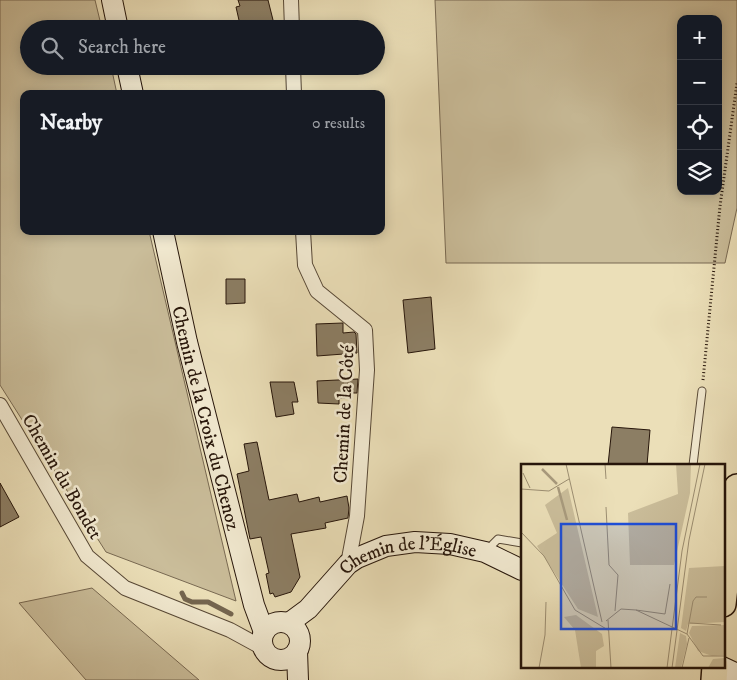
<!DOCTYPE html>
<html lang="en">
<head>
<meta charset="utf-8">
<style>
	body { margin:0; font-family:"IM FELL DW Pica",serif; background:#20242c; color:#f1f3f6 }
	.controls { position:absolute; right:15px; top:15px; display:grid; overflow:hidden; border-radius:10px; box-shadow:0 2px 12px #0003 }
	.controls button { width:45px; height:45px; display:grid; place-items:center; padding:0; border:0; border-bottom:1px solid #363941; background:#171b24; color:#f1f3f6; font:25px sans-serif }
	.list { margin:0; padding:0; list-style:none }
	h2 { display:flex; justify-content:space-between; align-items:center; height:65px; margin:0; padding:0 20px; font-size:21px }
	h2 small { font-size:16px; font-weight:400; color:#9ea1a6 }
	.icon { flex:none; width:28px; height:28px; fill:none; stroke:currentColor; stroke-width:2; stroke-linecap:round; stroke-linejoin:round }
	.map { position:relative; flex:none; width:737px; height:680px; overflow:hidden }
	.search { position:absolute; background:#171b24; box-shadow:0 2px 12px #0003; left:20px; top:20px; width:365px; height:55px; display:flex; align-items:center; gap:12px; box-sizing:border-box; padding:0 18px; border-radius:28px; color:#9ea1a6; font-size:19px }
	.panel { position:absolute; background:#171b24; box-shadow:0 2px 12px #0003; left:20px; top:90px; width:365px; height:145px; border-radius:10px }
	.map>svg:first-child { display:block }
	.green { fill:#cabd9a; stroke:#786952; fill-rule:evenodd }
	.lines { fill:none; stroke-linecap:round; stroke-linejoin:round }
	.stream { stroke:#74654f; stroke-width:5 }
	.building { fill:#8c7e64; stroke:#26150a }
	.lane-casing { stroke:#574836; stroke-width:9 }
	.street-casing { stroke:#574836; stroke-width:16 }
	.secondary-casing { stroke:#26150a; stroke-width:22 }
	.highway-casing { stroke:#26150a; stroke-width:28 }
	.path { stroke:#26150a; stroke-width:3; stroke-dasharray:1 2.5; stroke-linecap:butt }
	.lane { stroke:#f2ead1; stroke-width:7 }
	.street { stroke:#f2ead1; stroke-width:14 }
	.secondary { stroke:#f2ead1; stroke-width:20 }
	.highway { stroke:#ebdfb8; stroke-width:25 }
	.labels { text-anchor:middle; stroke-width:5; stroke-linejoin:round; paint-order:stroke }
	.street-label { font-size:19px; fill:#26150a; stroke:#f2ead1 }
	.inset-river { fill:none; stroke:#a89a7d; stroke-width:2.5 }
	.inset-road { fill:none; stroke:#9c8e72; stroke-width:1 }
	.view { fill:#1d4ed8; fill-opacity:0.15; stroke:#1d4ed8; stroke-width:2.5 }
	.inset-edge { fill:none; stroke:#26150a; stroke-width:2.5 }
</style>
</head>
<body>
<div class="map">
<svg width="737" height="680" viewBox="0 0 737 680">
	<rect width="100%" height="100%" fill="#ebdfb8"/>
	<filter id="stains"><feTurbulence type="fractalNoise" baseFrequency=".004" numOctaves="4"/><feColorMatrix values="0 0 0 0 .2 0 0 0 0 .09 0 0 0 0 .02 0 0 0 .5 -.17"/></filter>
	<radialGradient id="worn" r=".72"><stop offset=".6" stop-color="#630" stop-opacity="0"/><stop offset="1" stop-color="#630" stop-opacity=".3"/></radialGradient>
	<g class="green">
		<path d="M 0,0 L 95,0 L 102,29 L 29,29 L 29,66 L 111,66 L 117,94 L 24,94 L 24,231 L 149,231 L 236,601 L 106,552 L 0,385 Z"/>
		<path d="M 435,0 L 737,0 L 737,208 L 725,263 L 446,263 ZM 681,19 L 718,19 L 718,191 L 681,191 Z"/>
		<path d="M 92,588 L 199,680 L 86,680 L 19,603 Z"/>
	</g>
	<g class="lines">
		<path class="stream" d="M 182,593 L 185,599 L 192,602 L 208,602 L 231,614"/>
	</g>
	<g class="building">
		<path d="M 238,0 L 268,0 L 274,24 L 255,29 L 241,29 L 236,7 L 240,6 Z"/>
		<path d="M 226,279 L 245,279 L 245,303 L 226,304 Z"/>
		<path d="M 431,297 L 435,349 L 408,353 L 403,300 Z"/>
		<path d="M 343,323 L 343,333 L 354,332 L 356,334 L 357,353 L 317,356 L 316,324 Z"/>
		<path d="M 358,379 L 357,393 L 349,393 L 350,398 L 339,398 L 339,404 L 318,403 L 317,381 Z"/>
		<path d="M 270,382 L 294,382 L 298,402 L 292,402 L 294,414 L 276,417 Z"/>
		<path d="M 612,427 L 650,430 L 647,465 L 608,465 Z"/>
		<path d="M 257,442 L 269,500 L 297,494 L 299,502 L 319,497 L 320,502 L 347,496 L 349,508 L 348,518 L 325,523 L 326,528 L 291,534 L 300,577 L 291,592 L 275,597 L 273,593 L 270,594 L 266,574 L 269,573 L 261,537 L 250,539 L 237,474 L 249,471 L 244,444 Z"/>
		<path d="M 0,483 L 19,517 L 0,527 Z"/>
	</g>
	<g class="lines">
		<g class="lane-casing">
			<g id="lane">
				<path d="M 693,465 L 702,391"/>
				<path d="M 487,550 L 498,539 L 522,543"/>
			</g>
		</g>
		<g class="street-casing">
			<g id="street">
				<path d="M 291,0 L 292,29"/>
				<path d="M 293,66 L 294,94"/>
				<path d="M 303,231 L 305,265 L 317,291 L 365,330 L 367,370 L 357,516 L 348,564"/>
				<path d="M 0,405 L 87,556 L 125,588 L 230,630 L 263,648"/>
			</g>
		</g>
		<g class="secondary-casing">
			<g id="secondary">
				<path d="M 112,0 L 118,29"/>
				<path d="M 127,66 L 133,94"/>
				<path id="s1" d="M 163,231 L 187,342 L 254,605 L 264,632"/>
				<circle cx="281" cy="641" r="19"/>
				<path id="s2" d="M 289,623 L 308,609 L 348,564 L 357,558 L 386,546 L 415,542 L 450,544 L 485,552 L 522,570"/>
				<path d="M 297,651 L 298,680"/>
				<path d="M 720,666 L 737,674"/>
			</g>
		</g>
		<g class="highway-casing">
			<g id="highway">
				<path d="M 723,604 L 737,487"/>
				<path d="M 714,680 L 715,666"/>
			</g>
		</g>
		<path class="path" d="M 703,380 L 720,206 L 737,83"/>
		<use href="#lane" class="lane"/>
		<use href="#street" class="street"/>
		<use href="#secondary" class="secondary"/>
		<use href="#highway" class="highway"/>
	</g>
	<g class="labels">
		<g class="street-label">
			<text transform="translate(343 414) rotate(-87)" y="7">Chemin de la Côté</text>
			<text dy="7" stroke="none"><textPath href="#s1" startOffset="192">Chemin de la Croix du Chenoz</textPath></text>
			<text transform="translate(63 476) rotate(60)" y="7">Chemin du Bondet</text>
			<text dy="7" stroke="none"><textPath href="#s2" startOffset="146">Chemin de l'Église</textPath></text>
		</g>
	</g>
	<g transform="translate(521 464)">
		<rect width="204" height="204" fill="#ebdfb8"/>
		<path d="M 155,0 L 170,0 L 169,29 L 153,101 L 109,101 L 107,49 L 157,30 ZM 47,24 L 77,153 L 57,145 L 16,82 L 36,69 L 24,41 ZM 204,102 L 204,158 L 167,160 L 165,167 L 160,164 L 168,104 ZM 55,151 L 81,170 L 83,182 L 75,187 L 75,204 L 60,204 L 54,166 L 43,153 ZM 204,161 L 204,191 L 191,192 L 177,187 L 168,169 L 171,162 ZM 159,169 L 165,172 L 166,180 L 160,204 L 154,204 ZM 204,194 L 204,204 L 187,204 L 192,195 Z" fill="#cabd9a"/>
		<path class="inset-river" d="M 21,5 L 36,20M 37,23 L 46,56"/>
		<path class="inset-road" d="M 45,0 L 81,158M 84,0 L 85,15M 2,9 L 9,24M 0,25 L 28,27 L 48,15M 85,43 L 88,101 L 97,111 L 94,147M 0,68 L 23,92 L 54,146 L 87,166M 115,146 L 144,150 L 149,120M 87,156 L 90,204M 85,157 L 100,145 L 115,146 L 166,170 L 182,192 L 204,192M 169,159 L 200,161M 166,170 L 172,137 L 175,133 L 186,133M 18,204 L 24,171 L 25,138M 146,204 L 161,87 L 179,0M 151,204 L 168,76 L 184,0M 161,204 L 168,174"/>
		<path class="view" d="M 40,60 L 155,60 L 155,165 L 40,165 Z"/>
		<rect width="204" height="204" class="inset-edge"/>
	</g>
	<rect width="100%" height="100%" filter="url(#stains)"/>
	<rect width="100%" height="100%" fill="url(#worn)"/>
</svg>
<div class="controls">
<button>+</button>
<button>−</button>
<button><svg class="icon" aria-label="locate" viewBox="0 0 24 24"><circle cx="12" cy="12" r="6"/><path d="M12 2v4M12 18v4M2 12h4M18 12h4"/></svg></button>
<button><svg class="icon" aria-label="layers" viewBox="0 0 24 24"><path d="M12 4l9 5-9 5-9-5zM3 14l9 5 9-5"/></svg></button>
</div>
<div class="search"><svg class="icon" aria-label="search" viewBox="0 0 24 24"><circle cx="10" cy="10" r="6"/><path d="M15 15l6 6"/></svg>Search here</div>
<section class="panel">
<h2>Nearby<small>0 results</small></h2>
<ul class="list">
</ul>
</section>
</div>
</body>
</html>
